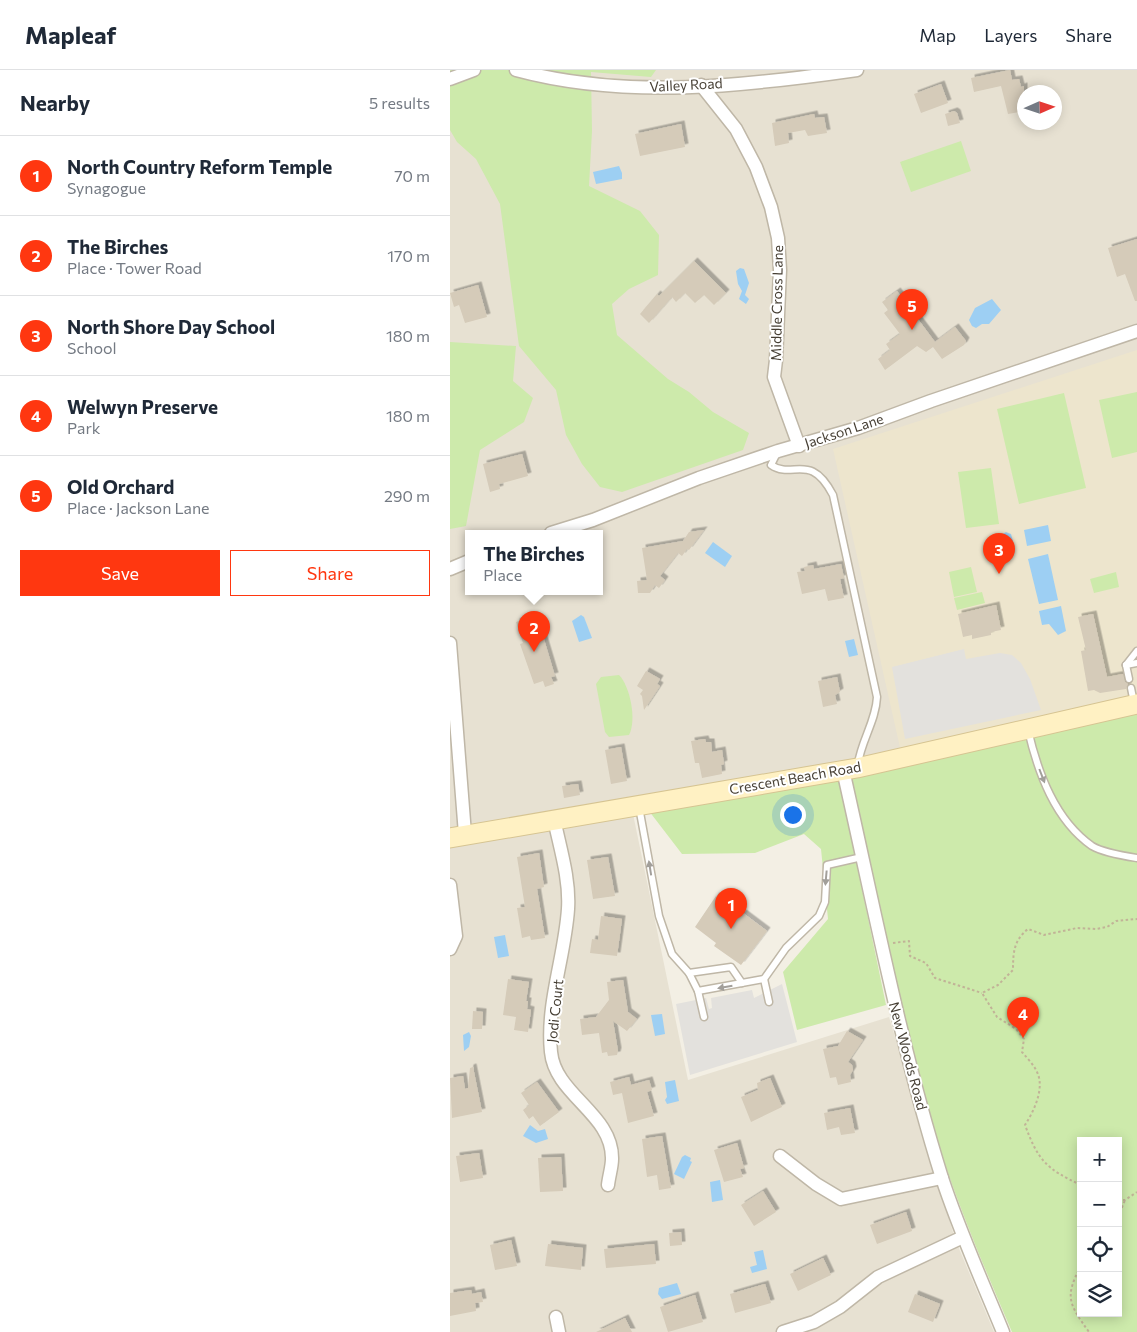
<!DOCTYPE html>
<html lang="en">
<head>
<meta charset="utf-8">
<style>
	body { margin:0; font-family:Commissioner,sans-serif; background:#f2f2f3; color:#1f2937 }
	.controls { position:absolute; right:15px; bottom:15px; display:grid; overflow:hidden; border-radius:0px; box-shadow:0 2px 12px #0003 }
	.controls button { width:45px; height:45px; display:grid; place-items:center; padding:0; border:0; border-bottom:1px solid #e0e1e3; background:#fff; color:#1f2937; font:25px sans-serif }
	.compass { position:absolute; left:567px; top:15px; width:45px; height:45px; border-radius:50%; background:#fff; box-shadow:0 2px 12px #0003; rotate:87deg }
	.you { position:absolute; left:342px; top:744px; width:18px; height:18px; margin:-12px; border:4px solid #fff; border-radius:50%; background:#1a73e8; box-shadow:0 0 0 8px #1a73e833 }
	.badge { display:grid; place-items:center; width:32px; height:32px; border-radius:50%; background:#ff3710; color:#fff; font-size:16px; font-weight:700 }
	.pin { position:absolute; translate:-50% -41px; filter:drop-shadow(0 1px 2px #0008) }
	.pin::after { content:''; position:absolute; top:26px; width:18px; height:15px; background:inherit; clip-path:polygon(0 0,100% 0,50% 100%) }
	.popup { position:absolute; left:15px; top:460px; width:138px; height:65px; box-sizing:border-box; display:grid; place-content:center; border-radius:0px; background:#fff; filter:drop-shadow(0 1px 4px #0005); font-size:16px; white-space:nowrap; color:#747a83 }
	.popup b { font-size:19px; color:#1f2937 }
	.popup::after { content:''; position:absolute; left:50%; top:100%; margin-left:-10px; border:10px solid transparent; border-top-color:#fff }
	.list { margin:0; padding:0; list-style:none }
	h2 { display:flex; justify-content:space-between; align-items:center; height:65px; margin:0; padding:0 20px; font-size:21px }
	h2 small { font-size:16px; font-weight:400; color:#747a83 }
	.list li { display:grid; grid-template-columns:32px 1fr auto; gap:15px; align-items:center; box-sizing:border-box; height:80px; padding:0 20px; border-top:1px solid #e0e1e3 }
	.list b { display:block; font-size:19px; white-space:nowrap }
	.list p { margin:0; font-size:16px; white-space:nowrap; color:#747a83 }
	.list em { font-size:16px; font-style:normal; color:#747a83 }
	.actions { display:flex; gap:10px; padding:15px 20px }
	.actions a { flex:1; padding:11px 0; border:1px solid #ff3710; border-radius:0px; text-align:center; font-size:18px; color:#ff3710 }
	.actions .main { background:#ff3710; color:#fff }
	.icon { flex:none; width:28px; height:28px; fill:none; stroke:currentColor; stroke-width:2; stroke-linecap:round; stroke-linejoin:round }
	.map { position:relative; flex:none; width:687px; height:1262px; overflow:hidden }
	header { display:flex; align-items:center; gap:30px; box-sizing:border-box; height:70px; padding:0 25px; background:#fff; border-bottom:1px solid #e0e1e3 }
	header strong { font-size:24px }
	nav { display:flex; gap:28px; margin-inline-start:auto; font-size:18px }
	main { display:flex }
	aside { flex:1; background:#fff }
	.map>svg:first-child { display:block }
	.residential { fill:#e7e1d2; fill-rule:evenodd }
	.education { fill:#ede5cd }
	.green { fill:#cdeaab; fill-rule:evenodd }
	.parking { fill:#e3e1dd }
	.water { fill:#9dcff3 }
	.building { fill:#d5cbb9; filter:url(#shadow) }
	.lines { fill:none; stroke-linecap:round; stroke-linejoin:round }
	.lane-casing { stroke:#bfb7a7; stroke-width:9 }
	.street-casing { stroke:#bfb7a7; stroke-width:15 }
	.secondary-casing { stroke:#d6c492; stroke-width:21 }
	.path { stroke:#c1b397; stroke-width:2; stroke-dasharray:2.5 2.5; stroke-linecap:butt }
	.lane { stroke:#fff; stroke-width:6 }
	.street { stroke:#fff; stroke-width:12 }
	.secondary { stroke:#fff1c3; stroke-width:19 }
	.oneway { fill:#a29f9a }
	.labels { text-anchor:middle; stroke-width:4; stroke-linejoin:round; paint-order:stroke }
	.street-label { font-size:14px; fill:#463f34; stroke:#fff }
</style>
</head>
<body>
<header>
<strong>Mapleaf</strong>
<nav><a>Map</a><a>Layers</a><a>Share</a></nav>
</header>
<main>
<aside>
<h2>Nearby<small>5 results</small></h2>
<ul class="list">
<li><span class="badge">1</span><div><b>North Country Reform Temple</b><p>Synagogue</p></div><em>70 m</em></li>
<li><span class="badge">2</span><div><b>The Birches</b><p>Place · Tower Road</p></div><em>170 m</em></li>
<li><span class="badge">3</span><div><b>North Shore Day School</b><p>School</p></div><em>180 m</em></li>
<li><span class="badge">4</span><div><b>Welwyn Preserve</b><p>Park</p></div><em>180 m</em></li>
<li><span class="badge">5</span><div><b>Old Orchard</b><p>Place · Jackson Lane</p></div><em>290 m</em></li>
</ul>
<div class="actions"><a class="main">Save</a><a>Share</a></div>
</aside>
<div class="map">
<svg width="687" height="1262" viewBox="0 0 687 1262">
	<defs>
		<filter id="shadow"><feDropShadow dx="3.5" dy="-3.5" stdDeviation="0" flood-color="#0004"/></filter>
	</defs>
	<rect width="100%" height="100%" fill="#f3efe4"/>
	<path class="residential" d="M 0,0 L 687,0 L 687,639 L 183,744 L 238,1010 L 439,947 L 505,1169 L 544,1262 L 0,1262 ZM 574,22 L 604,22 L 604,52 L 574,52 ZM 19,463 L 149,463 L 149,521 L 19,521 Z"/>
	<path class="education" d="M 687,280 L 687,630 L 451,682 L 383,379 Z"/>
	<g class="green">
		<path d="M 0,0 L 206,0 L 201,7 L 141,2 L 142,61 L 139,116 L 190,141 L 209,165 L 208,205 L 179,219 L 162,234 L 167,265 L 218,309 L 239,322 L 263,342 L 299,363 L 293,380 L 172,422 L 150,417 L 132,394 L 116,365 L 106,320 L 69,276 L 50,134 L 26,89 L 7,72 L 0,60 Z"/>
		<path d="M 511,71 L 521,101 L 461,122 L 450,92 Z"/>
		<path d="M 0,272 L 66,276 L 63,311 L 83,328 L 74,352 L 30,380 L 16,456 L 0,459 Z"/>
		<path d="M 687,322 L 687,382 L 662,388 L 649,330 Z"/>
		<path d="M 614,323 L 636,418 L 569,434 L 547,339 Z"/>
		<path d="M 541,398 L 549,454 L 516,458 L 508,402 Z"/>
		<path d="M 521,497 L 527,522 L 504,527 L 499,502 Z"/>
		<path d="M 666,502 L 669,517 L 644,523 L 640,509 Z"/>
		<path d="M 532,522 L 535,533 L 507,540 L 504,528 Z"/>
		<path d="M 169,605 C 180,616 187,650 179,665 L 159,667 L 155,662 L 146,614 L 151,607 Z"/>
		<path d="M 687,639 L 687,1262 L 562,1262 C 534,1197 506,1131 485,1064 C 450,946 426,825 400,705 ZM 631,1071 L 668,1071 L 668,1243 L 631,1243 Z"/>
		<path d="M 389,708 L 436,935 L 347,960 L 333,902 L 378,849 L 371,779 L 354,764 L 305,783 L 232,784 L 199,741 Z"/>
	</g>
	<g class="parking">
		<path d="M 514,579 L 516,589 L 550,583 L 562,585 L 571,593 L 580,609 L 591,640 L 455,669 L 442,597 Z"/>
		<path d="M 332,914 L 347,972 L 240,1005 L 226,934 L 256,928 L 259,939 L 262,938 L 261,928 L 302,920 L 304,928 Z"/>
	</g>
	<g class="water">
		<path d="M 169,96 L 172,103 L 172,109 L 146,114 L 143,102 Z"/>
		<path d="M 290,198 L 294,199 L 299,213 L 295,225 L 299,229 L 296,234 L 289,229 L 292,221 L 288,214 L 286,201 Z"/>
		<path d="M 542,229 L 551,240 L 539,254 L 532,254 L 526,258 L 522,256 L 519,250 L 525,238 Z"/>
		<path d="M 598,455 L 601,471 L 577,476 L 574,460 Z"/>
		<path d="M 556,462 L 561,464 L 563,471 L 547,483 L 538,469 L 542,465 L 551,465 Z"/>
		<path d="M 263,472 L 282,486 L 275,497 L 255,483 Z"/>
		<path d="M 598,484 L 608,530 L 589,534 L 578,489 Z"/>
		<path d="M 611,536 L 616,561 L 608,565 L 599,554 L 592,555 L 589,541 Z"/>
		<path d="M 131,545 L 134,547 L 142,568 L 129,572 L 122,551 Z"/>
		<path d="M 404,569 L 408,585 L 399,587 L 395,571 Z"/>
		<path d="M 55,865 L 59,886 L 48,888 L 44,867 Z"/>
		<path d="M 212,944 L 215,964 L 205,966 L 201,945 Z"/>
		<path d="M 19,962 L 21,966 L 19,977 L 14,981 L 13,965 Z"/>
		<path d="M 225,1010 L 229,1031 L 217,1034 L 215,1030 L 217,1027 L 215,1012 Z"/>
		<path d="M 80,1055 L 88,1061 L 95,1059 L 98,1069 L 86,1073 L 73,1066 Z"/>
		<path d="M 235,1085 L 241,1088 L 240,1091 L 242,1092 L 234,1109 L 224,1104 L 232,1087 Z"/>
		<path d="M 270,1110 L 273,1130 L 262,1132 L 260,1112 Z"/>
		<path d="M 313,1180 L 317,1199 L 302,1203 L 300,1197 L 307,1195 L 304,1182 Z"/>
		<path d="M 227,1213 L 231,1224 L 212,1229 L 208,1224 L 209,1218 Z"/>
	</g>
	<g class="building">
		<path d="M 560,0 L 562,10 L 569,9 L 571,17 L 574,16 L 574,41 L 558,44 L 551,16 L 524,22 L 521,8 Z"/>
		<path d="M 491,14 L 498,33 L 471,43 L 464,24 Z"/>
		<path d="M 504,41 L 507,43 L 510,53 L 498,56 L 495,44 Z"/>
		<path d="M 364,44 L 365,48 L 374,47 L 377,63 L 358,66 L 355,60 L 338,63 L 339,73 L 325,76 L 322,53 Z"/>
		<path d="M 231,54 L 235,77 L 190,86 L 185,64 Z"/>
		<path d="M 687,169 L 687,231 L 685,231 L 675,204 L 667,207 L 658,178 Z"/>
		<path d="M 244,191 L 276,223 L 264,235 L 254,225 L 245,233 L 235,223 L 226,232 L 222,227 L 199,253 L 190,244 L 207,224 L 209,226 Z"/>
		<path d="M 28,215 L 37,247 L 15,253 L 9,235 L 4,237 L 0,223 Z"/>
		<path d="M 447,221 L 485,272 L 505,257 L 516,271 L 514,275 L 492,289 L 483,277 L 476,282 L 467,276 L 435,300 L 428,289 L 440,280 L 436,274 L 450,264 L 434,243 L 438,240 L 432,232 Z"/>
		<path d="M 72,384 L 78,406 L 49,414 L 50,419 L 40,422 L 33,394 Z"/>
		<path d="M 254,460 L 239,480 L 237,479 L 232,486 L 228,483 L 210,506 L 215,510 L 209,518 L 205,515 L 200,523 L 188,523 L 187,511 L 197,510 L 192,478 L 233,471 L 239,462 Z"/>
		<path d="M 391,494 L 394,508 L 390,509 L 394,528 L 378,531 L 375,519 L 352,524 L 347,502 L 355,501 L 354,497 L 363,495 L 364,499 Z"/>
		<path d="M 546,535 L 551,560 L 541,562 L 541,565 L 522,569 L 522,565 L 513,567 L 508,544 Z"/>
		<path d="M 643,544 L 657,607 L 673,604 L 675,612 L 678,614 L 676,619 L 650,623 L 644,620 L 638,621 L 631,581 L 636,580 L 628,547 Z"/>
		<path d="M 80,547 L 87,568 L 93,566 L 105,606 L 101,607 L 104,614 L 95,617 L 93,611 L 84,614 L 70,574 L 73,573 L 66,552 Z"/>
		<path d="M 196,601 L 210,609 L 207,614 L 210,616 L 194,640 L 192,626 L 190,624 L 193,620 L 187,616 Z"/>
		<path d="M 387,607 L 390,622 L 385,625 L 387,634 L 373,637 L 368,611 Z"/>
		<path d="M 255,669 L 256,672 L 261,672 L 262,682 L 272,680 L 274,694 L 271,695 L 272,704 L 252,708 L 249,693 L 245,693 L 241,671 Z"/>
		<path d="M 171,677 L 177,711 L 161,714 L 155,680 Z"/>
		<path d="M 128,714 L 130,725 L 114,728 L 112,716 Z"/>
		<path d="M 89,783 L 94,817 L 87,819 L 95,868 L 81,870 L 80,866 L 72,868 L 67,838 L 75,837 L 67,787 Z"/>
		<path d="M 158,787 L 165,826 L 143,829 L 137,790 Z"/>
		<path d="M 266,826 L 291,845 L 293,843 L 317,861 L 291,895 L 264,876 L 266,873 L 245,857 Z"/>
		<path d="M 151,846 L 172,849 L 167,886 L 140,883 L 142,869 L 148,870 Z"/>
		<path d="M 58,909 L 79,912 L 76,931 L 78,931 L 77,939 L 81,940 L 78,962 L 64,960 L 66,947 L 53,945 Z"/>
		<path d="M 173,910 L 178,942 L 187,949 L 177,961 L 163,951 L 168,981 L 167,985 L 158,986 L 157,982 L 152,983 L 149,963 L 132,965 L 130,949 L 146,947 L 159,930 L 157,912 Z"/>
		<path d="M 23,941 L 33,942 L 32,959 L 22,959 Z"/>
		<path d="M 397,961 L 413,970 L 398,992 L 402,995 L 403,1000 L 400,1005 L 401,1012 L 388,1015 L 386,1007 L 380,1008 L 373,979 L 388,976 Z"/>
		<path d="M 23,997 L 32,1042 L 2,1048 L 0,1008 L 13,1006 L 15,1019 L 18,1018 L 20,998 Z"/>
		<path d="M 179,1007 L 181,1015 L 199,1010 L 202,1020 L 197,1022 L 204,1046 L 178,1053 L 172,1023 L 163,1025 L 160,1012 Z"/>
		<path d="M 320,1008 L 332,1037 L 301,1052 L 291,1027 L 308,1020 L 307,1013 Z"/>
		<path d="M 87,1012 L 109,1042 L 90,1056 L 83,1046 L 79,1049 L 73,1040 L 79,1035 L 71,1023 Z"/>
		<path d="M 400,1038 L 405,1063 L 391,1065 L 389,1057 L 377,1060 L 374,1043 Z"/>
		<path d="M 212,1066 L 221,1118 L 209,1120 L 207,1105 L 197,1107 L 192,1069 Z"/>
		<path d="M 287,1073 L 294,1098 L 290,1099 L 293,1107 L 274,1112 L 264,1080 Z"/>
		<path d="M 29,1083 L 33,1108 L 10,1112 L 6,1086 Z"/>
		<path d="M 111,1087 L 113,1121 L 90,1122 L 88,1088 Z"/>
		<path d="M 313,1121 L 326,1142 L 304,1156 L 291,1135 Z"/>
		<path d="M 456,1142 L 462,1161 L 427,1174 L 420,1155 Z"/>
		<path d="M 231,1162 L 232,1175 L 220,1176 L 219,1163 Z"/>
		<path d="M 61,1170 L 67,1196 L 45,1200 L 40,1175 Z"/>
		<path d="M 98,1174 L 133,1178 L 131,1200 L 95,1196 Z"/>
		<path d="M 204,1174 L 206,1194 L 156,1198 L 154,1179 Z"/>
		<path d="M 373,1188 L 381,1205 L 348,1221 L 340,1204 Z"/>
		<path d="M 315,1214 L 321,1233 L 285,1243 L 280,1224 Z"/>
		<path d="M 21,1220 L 22,1224 L 31,1222 L 33,1232 L 25,1233 L 26,1241 L 0,1246 L 0,1223 Z"/>
		<path d="M 465,1224 L 490,1234 L 483,1252 L 458,1242 Z"/>
		<path d="M 245,1225 L 253,1252 L 218,1262 L 210,1237 Z"/>
		<path d="M 175,1248 L 182,1262 L 146,1262 Z"/>
	</g>
	<g class="lines">
		<g class="lane-casing">
			<g id="lane">
				<path d="M 328,381 L 321,395 C 343,410 360,381 383,425 L 427,627 C 426,651 411,671 408,694"/>
				<path d="M 676,595 L 687,581"/>
				<path d="M 676,595 L 679,609"/>
				<path d="M 676,595 L 687,593"/>
				<path d="M 681,618 L 684,633"/>
				<path d="M 578,660 C 588,703 605,750 642,776 C 654,783 674,786 687,788"/>
				<path d="M 189,737 L 209,846 L 222,884 L 239,903 L 248,921 L 314,909 L 336,878 L 369,846 L 375,832 L 377,795 L 412,787"/>
				<path d="M 239,903 L 281,897 L 292,913"/>
				<path d="M 314,909 L 319,932"/>
				<path d="M 248,921 L 254,947"/>
			</g>
		</g>
		<g class="street-casing">
			<g id="street">
				<path d="M 66,0 C 177,30 295,16 407,0"/>
				<path d="M 0,9 L 24,0"/>
				<path d="M 251,15 L 286,59 L 306,97 L 321,137 L 328,168 L 330,200 L 326,290 L 324,307 L 349,376"/>
				<path d="M 101,463 L 143,450 L 249,408 L 328,381 L 408,358 L 481,331 L 687,261"/>
				<path d="M 0,499 L 19,491"/>
				<path d="M 0,573 L 15,764"/>
				<path d="M 393,700 C 424,837 450,974 492,1108 C 509,1160 532,1211 553,1262"/>
				<path d="M 104,749 C 110,778 120,809 118,839 C 115,886 96,934 101,982 C 105,1025 163,1044 162,1089 C 162,1097 159,1106 158,1115"/>
				<path d="M 0,815 L 6,866 L 0,879"/>
				<path d="M 330,1086 L 366,1114 L 391,1129 L 492,1108"/>
				<path d="M 106,1247 L 109,1262"/>
				<path d="M 333,1262 L 364,1252 L 390,1237 L 428,1207 L 513,1167"/>
			</g>
		</g>
		<g class="secondary-casing">
			<path id="secondary" d="M 0,768 L 407,698 L 687,634"/>
		</g>
		<g class="path">
			<path d="M 443,873 L 459,871 L 460,886 L 476,893 L 485,908 L 532,923"/>
			<path d="M 631,1115 C 596,1099 588,1090 575,1055 C 584,1041 595,1018 587,1002 C 584,995 577,988 572,982 L 574,969 L 566,959 L 547,947 L 532,923 L 548,915 L 563,900 C 563,882 564,870 578,859 L 594,865 L 627,858 L 646,859 L 657,857 L 666,851 L 687,849"/>
			<path d="M 668,1130 L 675,1130 L 687,1122"/>
			<path d="M 668,1147 L 675,1130"/>
			<path d="M 631,1196 C 614,1227 619,1234 639,1262"/>
		</g>
		<use href="#lane" class="lane"/>
		<use href="#street" class="street"/>
		<use href="#secondary" class="secondary"/>
	</g>
	<defs><path id="oneway-solid" d="M-6-.8H1V-3.2L6.5 0L1 3.2V.8H-6Z" transform="scale(1.25)"/></defs>
	<g class="oneway">
		<use href="#oneway-solid" transform="translate(592 706) rotate(69)"/>
		<use href="#oneway-solid" transform="translate(200 798) rotate(-99)"/>
		<use href="#oneway-solid" transform="translate(376 808) rotate(95)"/>
		<use href="#oneway-solid" transform="translate(275 917) rotate(170)"/>
	</g>
	<g class="labels">
		<g class="street-label">
			<text transform="translate(236 15) rotate(-3)" y="5">Valley Road</text>
			<text transform="translate(327 233) rotate(-89)" y="5">Middle Cross Lane</text>
			<text transform="translate(394 361) rotate(-18)" y="5">Jackson Lane</text>
			<text transform="translate(345 708) rotate(-10)" y="5">Crescent Beach Road</text>
			<text transform="translate(105 941) rotate(-84)" y="5">Jodi Court</text>
			<text transform="translate(458 986) rotate(75)" y="5">New Woods Road</text>
		</g>
	</g>
</svg>
<div class="controls">
<button>+</button>
<button>−</button>
<button><svg class="icon" aria-label="locate" viewBox="0 0 24 24"><circle cx="12" cy="12" r="6"/><path d="M12 2v4M12 18v4M2 12h4M18 12h4"/></svg></button>
<button><svg class="icon" aria-label="layers" viewBox="0 0 24 24"><path d="M12 4l9 5-9 5-9-5zM3 14l9 5 9-5"/></svg></button>
</div>
<svg class="compass" viewBox="-18 -18 36 36"><path d="M0-13l5 13h-10z" fill="#e53935"/><path d="M0 13l5-13h-10z" fill="#747a83"/></svg>
<div class="you"></div>
<div class="pin badge" style="left:281px;top:859px">1</div>
<div class="pin badge" style="left:84px;top:582px">2</div>
<div class="popup"><b>The Birches</b>Place</div>
<div class="pin badge" style="left:549px;top:504px">3</div>
<div class="pin badge" style="left:573px;top:968px">4</div>
<div class="pin badge" style="left:462px;top:260px">5</div>
</div>
</main>
</body>
</html>
